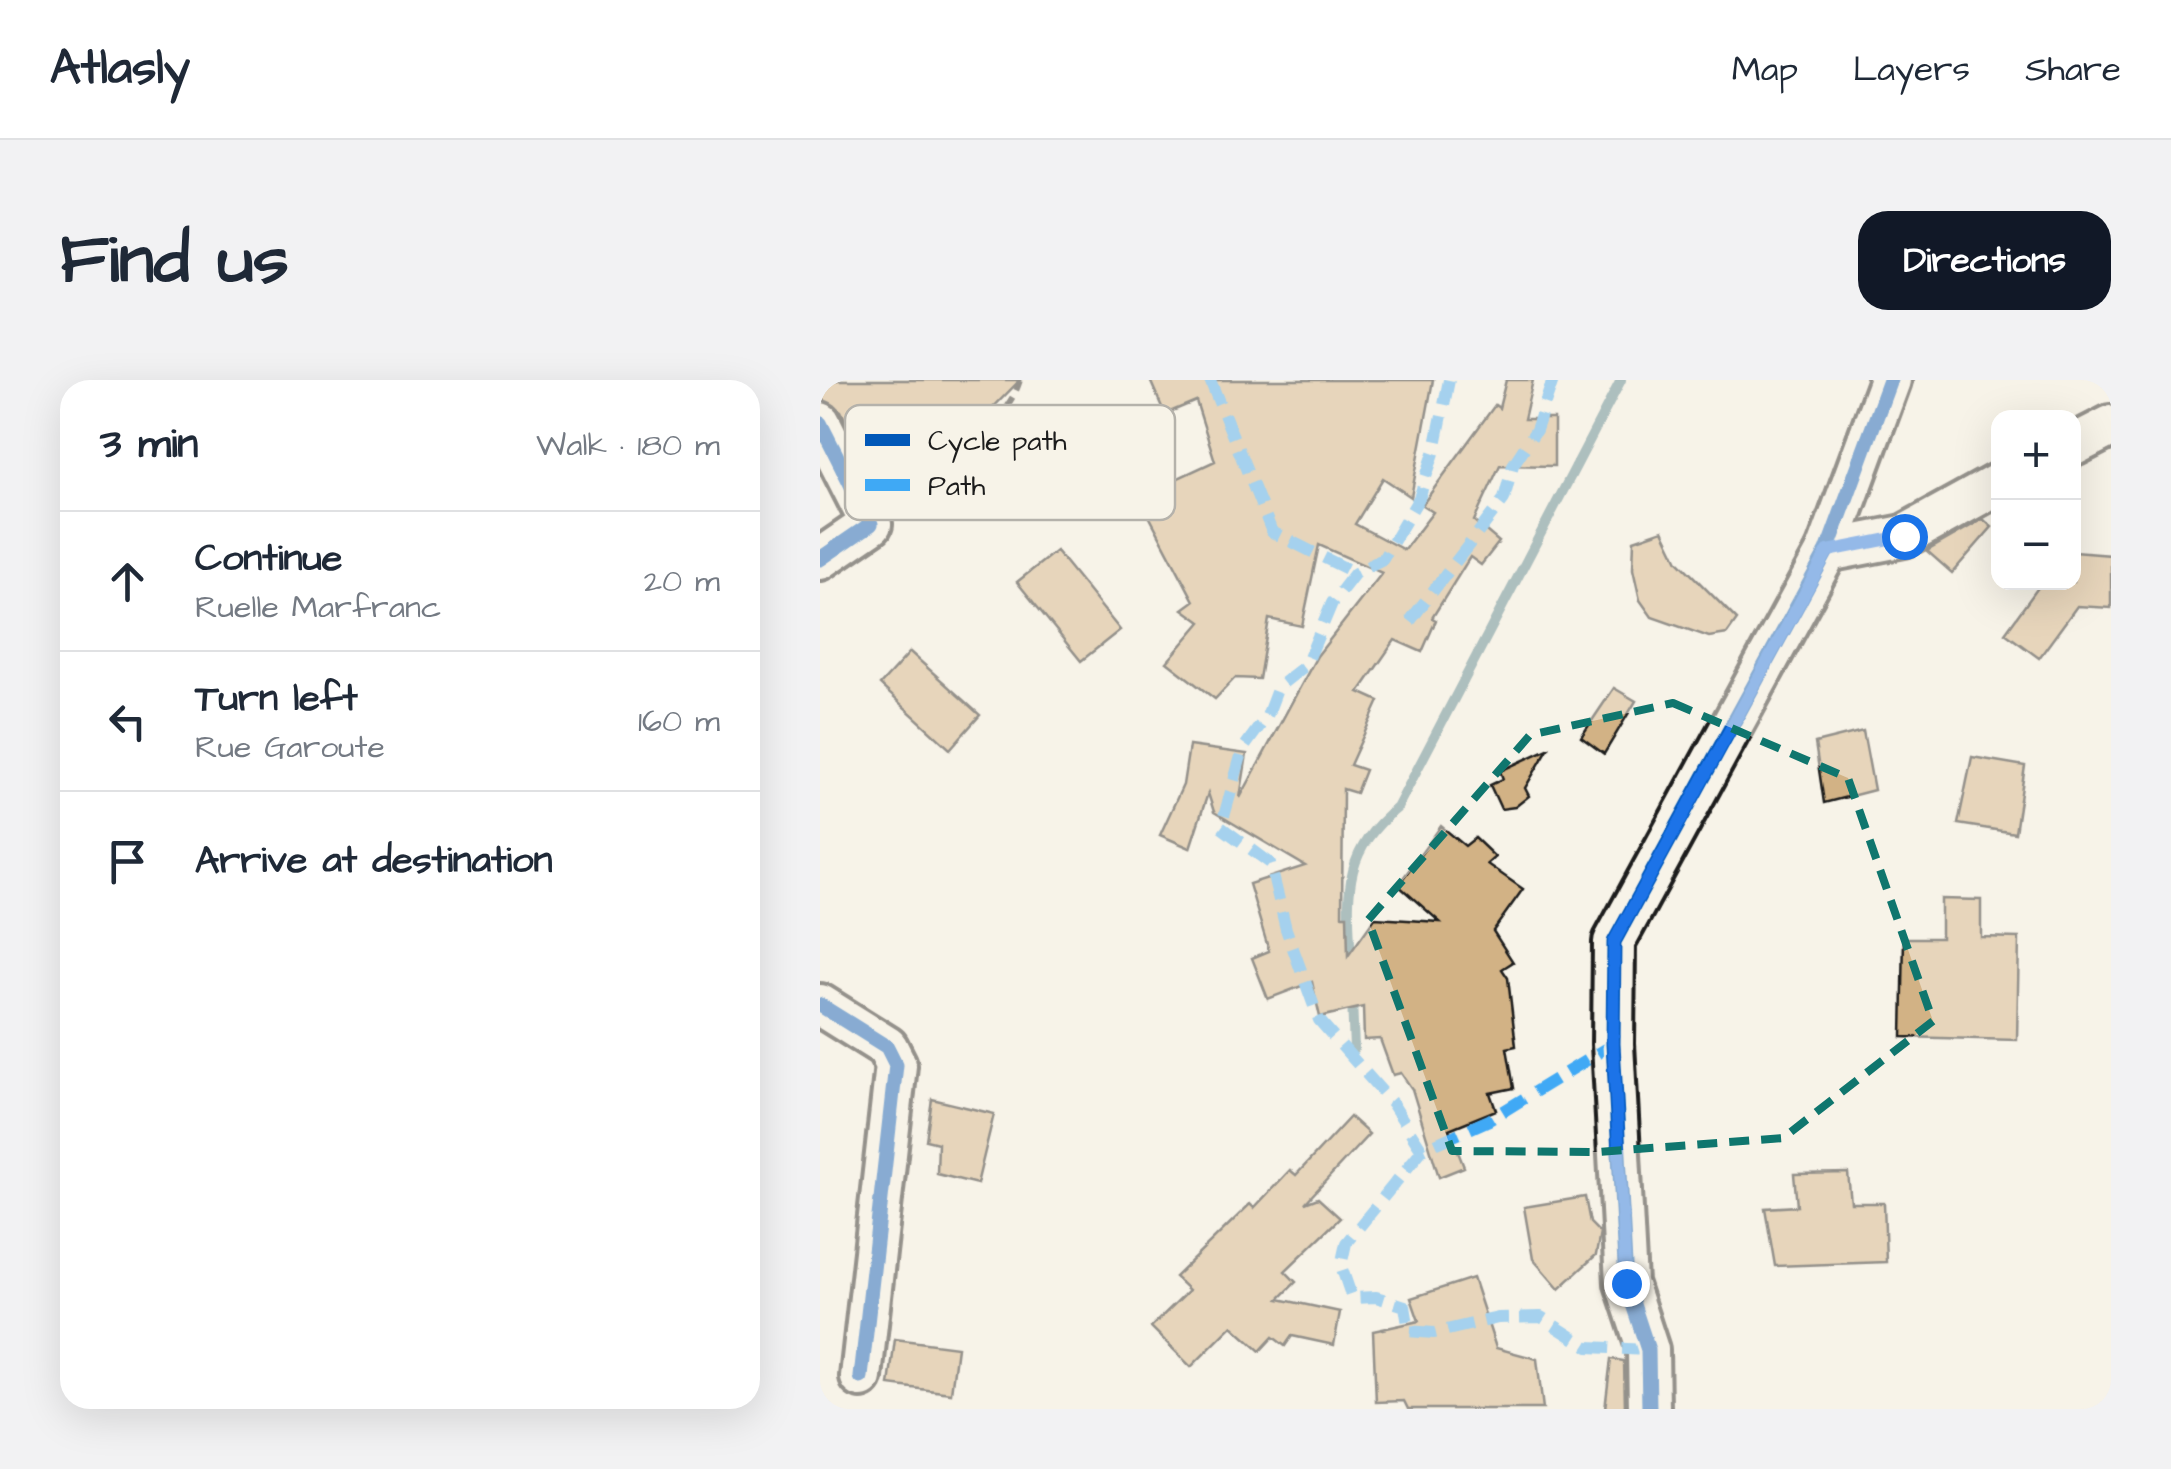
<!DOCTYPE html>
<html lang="en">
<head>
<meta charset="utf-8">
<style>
	body { margin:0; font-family:"Architects Daughter",sans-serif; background:#f2f2f3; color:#1f2937 }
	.controls { position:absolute; right:30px; top:30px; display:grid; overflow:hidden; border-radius:20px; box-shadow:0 10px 40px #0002 }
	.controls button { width:90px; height:90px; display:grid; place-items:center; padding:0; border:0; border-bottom:2px solid #e0e1e3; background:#fff; color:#1f2937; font:50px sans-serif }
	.stop { position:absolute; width:30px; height:30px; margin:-22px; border:8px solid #1a73e8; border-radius:50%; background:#fff }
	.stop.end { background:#1a73e8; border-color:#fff; box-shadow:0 2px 10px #0008 }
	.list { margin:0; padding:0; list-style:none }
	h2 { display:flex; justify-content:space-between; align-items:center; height:130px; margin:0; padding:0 40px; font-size:42px }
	h2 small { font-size:32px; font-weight:400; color:#747a83 }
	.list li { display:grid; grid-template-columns:65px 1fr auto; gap:30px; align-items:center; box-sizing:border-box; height:140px; padding:0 40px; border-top:2px solid #e0e1e3 }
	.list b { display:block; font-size:38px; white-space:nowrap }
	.list p { margin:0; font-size:32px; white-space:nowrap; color:#747a83 }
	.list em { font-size:32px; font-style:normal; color:#747a83 }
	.icon { flex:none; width:55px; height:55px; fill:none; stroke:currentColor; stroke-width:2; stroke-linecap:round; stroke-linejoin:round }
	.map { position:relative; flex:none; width:1291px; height:1029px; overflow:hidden; border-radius:30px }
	header { display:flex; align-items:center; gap:60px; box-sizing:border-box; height:140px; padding:0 50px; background:#fff; border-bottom:2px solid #e0e1e3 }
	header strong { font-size:48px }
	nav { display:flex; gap:55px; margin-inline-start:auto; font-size:35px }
	.intro { display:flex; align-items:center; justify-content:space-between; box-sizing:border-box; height:240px; padding:0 60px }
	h1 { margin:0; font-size:70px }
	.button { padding:25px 45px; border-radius:30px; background:#111827; color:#fff; font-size:35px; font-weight:700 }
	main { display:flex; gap:60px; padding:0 60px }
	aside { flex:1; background:#fff; border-radius:30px; box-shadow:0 10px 40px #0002 }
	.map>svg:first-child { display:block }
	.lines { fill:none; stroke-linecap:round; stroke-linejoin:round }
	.stream { stroke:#53818c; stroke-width:10 }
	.building { fill:#d2b285; stroke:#1c1c1c; stroke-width:2.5 }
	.street-casing { stroke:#1c1c1c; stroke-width:48 }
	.path { stroke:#1c1c1c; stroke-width:6; stroke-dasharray:10 8; stroke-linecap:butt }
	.street { stroke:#f7f3e8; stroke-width:40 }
	.quiet { stroke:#3fa9f5; stroke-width:12; stroke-dasharray:25 12; stroke-linecap:butt }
	.cycleway-casing { stroke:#f7f3e8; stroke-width:21 }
	.cycleway { stroke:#0057b8; stroke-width:15 }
	.route { stroke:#1a73e8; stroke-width:12 }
	.marked { fill:none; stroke:#0f766e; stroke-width:8; stroke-dasharray:20 12; stroke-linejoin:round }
	.key { fill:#f7f3e8; stroke:#b5b2ab; stroke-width:2.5 }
	.key-label { font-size:28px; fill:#1c1c1c }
</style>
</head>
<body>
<header>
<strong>Atlasly</strong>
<nav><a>Map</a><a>Layers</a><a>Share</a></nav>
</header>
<div class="intro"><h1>Find us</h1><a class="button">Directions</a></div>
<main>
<aside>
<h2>3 min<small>Walk · 180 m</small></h2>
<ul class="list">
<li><svg class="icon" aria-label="ahead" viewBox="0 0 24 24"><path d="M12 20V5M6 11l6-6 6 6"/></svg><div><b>Continue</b><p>Ruelle Marfranc</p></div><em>20 m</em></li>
<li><svg class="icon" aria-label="left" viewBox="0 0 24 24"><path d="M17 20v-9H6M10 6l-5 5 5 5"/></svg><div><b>Turn left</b><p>Rue Garoute</p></div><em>160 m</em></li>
<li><svg class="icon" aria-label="arrive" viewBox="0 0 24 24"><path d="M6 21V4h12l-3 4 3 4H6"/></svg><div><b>Arrive at destination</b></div></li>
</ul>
</aside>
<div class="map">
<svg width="1291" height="1029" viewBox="0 0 1291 1029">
	<rect width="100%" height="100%" fill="#f7f3e8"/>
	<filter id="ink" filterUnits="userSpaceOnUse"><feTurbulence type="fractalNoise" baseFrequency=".01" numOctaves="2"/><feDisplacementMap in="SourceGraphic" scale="20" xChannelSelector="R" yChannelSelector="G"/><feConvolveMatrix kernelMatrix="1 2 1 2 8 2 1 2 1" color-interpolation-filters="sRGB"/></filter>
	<g filter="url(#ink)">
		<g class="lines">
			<g class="stream">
				<path d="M 531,583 C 528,517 520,473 577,428 L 801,0"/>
				<path d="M 532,620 L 534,669"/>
			</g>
		</g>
		<g class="building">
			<path d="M 0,0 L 200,0 L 163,38 L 168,64 L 146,71 L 111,111 L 107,107 L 83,132 L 62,113 L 69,102 L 41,72 L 21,31 L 3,20 Z"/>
			<path d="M 330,0 L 613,0 L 591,117 L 563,98 L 535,144 L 584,170 L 613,132 L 602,125 L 675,25 L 679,28 L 686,0 L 713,0 L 704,39 L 734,39 L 734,86 L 680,85 L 654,141 L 679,162 L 661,185 L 650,177 L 612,238 L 616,240 L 602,272 L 575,260 L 539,312 L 559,321 L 530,385 L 545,390 L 536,413 L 523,409 L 522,535 L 527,535 L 528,576 L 555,538 L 620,542 L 578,505 L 621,446 L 645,466 L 655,458 L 675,477 L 667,484 L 703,509 L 673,551 L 693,582 L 682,589 L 688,598 L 696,666 L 687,668 L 694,708 L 670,713 L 676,730 L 629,749 L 644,787 L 619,797 L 592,709 L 581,693 L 573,695 L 560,659 L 544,660 L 543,627 L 500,637 L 492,602 L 448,619 L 432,578 L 449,571 L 429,504 L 485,486 L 394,432 L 388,413 L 370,468 L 340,455 L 363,405 L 369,366 L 427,374 L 420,418 L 497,276 L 562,193 L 499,165 L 482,246 L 449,239 L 439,299 L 415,298 L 395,319 L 347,282 L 381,242 L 363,229 L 374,221 L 305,90 L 334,75 L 352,101 L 395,81 L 376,21 L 345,34 Z"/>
			<path d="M 1163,139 L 1172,147 L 1132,193 L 1107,171 Z"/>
			<path d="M 843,150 L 858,181 L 917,240 L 907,254 L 889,257 L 832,237 L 820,220 L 813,189 L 814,160 Z"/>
			<path d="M 236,171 L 300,250 L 261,281 L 197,202 Z"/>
			<path d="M 1254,172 L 1291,175 L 1291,228 L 1257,226 L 1219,278 L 1185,253 L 1222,202 L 1254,202 Z"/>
			<path d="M 90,272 L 160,335 L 130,369 L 60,305 Z"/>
			<path d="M 794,308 L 816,321 L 784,374 L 761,357 Z"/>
			<path d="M 1043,351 L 1054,410 L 1004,423 L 995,363 Z"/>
			<path d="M 728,369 L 705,408 L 709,416 L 695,427 L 681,429 L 670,405 L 683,399 L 680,391 Z"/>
			<path d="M 1152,377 L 1205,386 L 1195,453 L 1138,444 Z"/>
			<path d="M 1121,519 L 1161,520 L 1161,557 L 1199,558 L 1197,660 L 1082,657 L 1084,558 L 1121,558 Z"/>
			<path d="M 112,719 L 174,734 L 157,804 L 117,794 L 118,763 L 106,760 Z"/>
			<path d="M 530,737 L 549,754 L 485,823 L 498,818 L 520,838 L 465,891 L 476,902 L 459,919 L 520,932 L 514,965 L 472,956 L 465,966 L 453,957 L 440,971 L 412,946 L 371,987 L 331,947 L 369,910 L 355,897 L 430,824 L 434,828 L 470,790 L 476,795 Z"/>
			<path d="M 1028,793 L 1031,823 L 1064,823 L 1066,882 L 955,886 L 945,828 L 977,826 L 974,794 Z"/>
			<path d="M 765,817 L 770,843 L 780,853 L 776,875 L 739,909 L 713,879 L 704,827 Z"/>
			<path d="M 653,898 L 676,968 L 717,979 L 723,1029 L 588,1029 L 584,1021 L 556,1022 L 553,951 L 599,941 L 591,918 Z"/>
			<path d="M 75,959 L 137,967 L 131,1013 L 69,1005 Z"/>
			<path d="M 791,979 L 804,981 L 805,1029 L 785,1029 Z"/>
		</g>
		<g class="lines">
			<g class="street-casing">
				<g id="street">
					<path d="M 0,43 L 51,144 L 0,179"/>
					<path d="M 1254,65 L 1291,46"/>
					<path d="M 1007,171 L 1084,156 L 1178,104"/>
					<path d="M 0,625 L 67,667 L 76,685 L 41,997"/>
					<path d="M 829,1029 L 828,970 L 806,903 L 793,664 L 794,562 L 1007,171 L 1070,0"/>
				</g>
			</g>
			<path class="path" d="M 75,115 C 111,71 183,57 200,0"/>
			<use href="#street" class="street"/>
			<g class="quiet">
				<path d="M 390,0 L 452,152 L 535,193"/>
				<path d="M 629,0 L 615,70 L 599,118 L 563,179 L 535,193 L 512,223 L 486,285 L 458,307 L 447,336 L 423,369 L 401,447 L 450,483 L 466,549 L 499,640 L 572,723 L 602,770 L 669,740 L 793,664"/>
				<path d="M 590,241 L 684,119 L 693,85 L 716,50 L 733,0"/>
				<path d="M 602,770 L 526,863 L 521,886 L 532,918 L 556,917 L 585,926 L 589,951 L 614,953 L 678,938 L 721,937 L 768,967 L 828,970"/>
			</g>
			<g class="cycleway-casing">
				<g id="cycleway">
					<path d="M 0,43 L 51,144 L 0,179"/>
					<path d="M 0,625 L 67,667 L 76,685 L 41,997"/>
					<path d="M 829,1029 L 828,970 L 806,903 L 793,664 L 794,562 L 1007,171 L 1070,0"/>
				</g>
			</g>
			<use href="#cycleway" class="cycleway"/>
		</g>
	</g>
	<g class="lines" filter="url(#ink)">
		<path class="route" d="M 806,903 L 793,664 L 794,562 L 1008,171 L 1084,156"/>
	</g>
	<path d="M0 0H1291V1029H0ZM 853,323 L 1028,398 L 1113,641 L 963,758 L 778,772 L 632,771 L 548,540 L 710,355 Z" fill="#f7f3e8" fill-opacity=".55" fill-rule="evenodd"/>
	<path class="marked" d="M 853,323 L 1028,398 L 1113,641 L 963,758 L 778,772 L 632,771 L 548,540 L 710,355 Z"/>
	<rect x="25" y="25" width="330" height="115" rx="15" class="key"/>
	<rect x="45" y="54" width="45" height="12" fill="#0057b8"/>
	<rect x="45" y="99" width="45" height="12" fill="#3fa9f5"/>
	<g class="key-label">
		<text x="108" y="70">Cycle path</text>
		<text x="108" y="115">Path</text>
	</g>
</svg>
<div class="controls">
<button>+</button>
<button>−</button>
</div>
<div class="stop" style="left:1084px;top:156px"></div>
<div class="stop end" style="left:806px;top:903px"></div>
</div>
</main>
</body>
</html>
